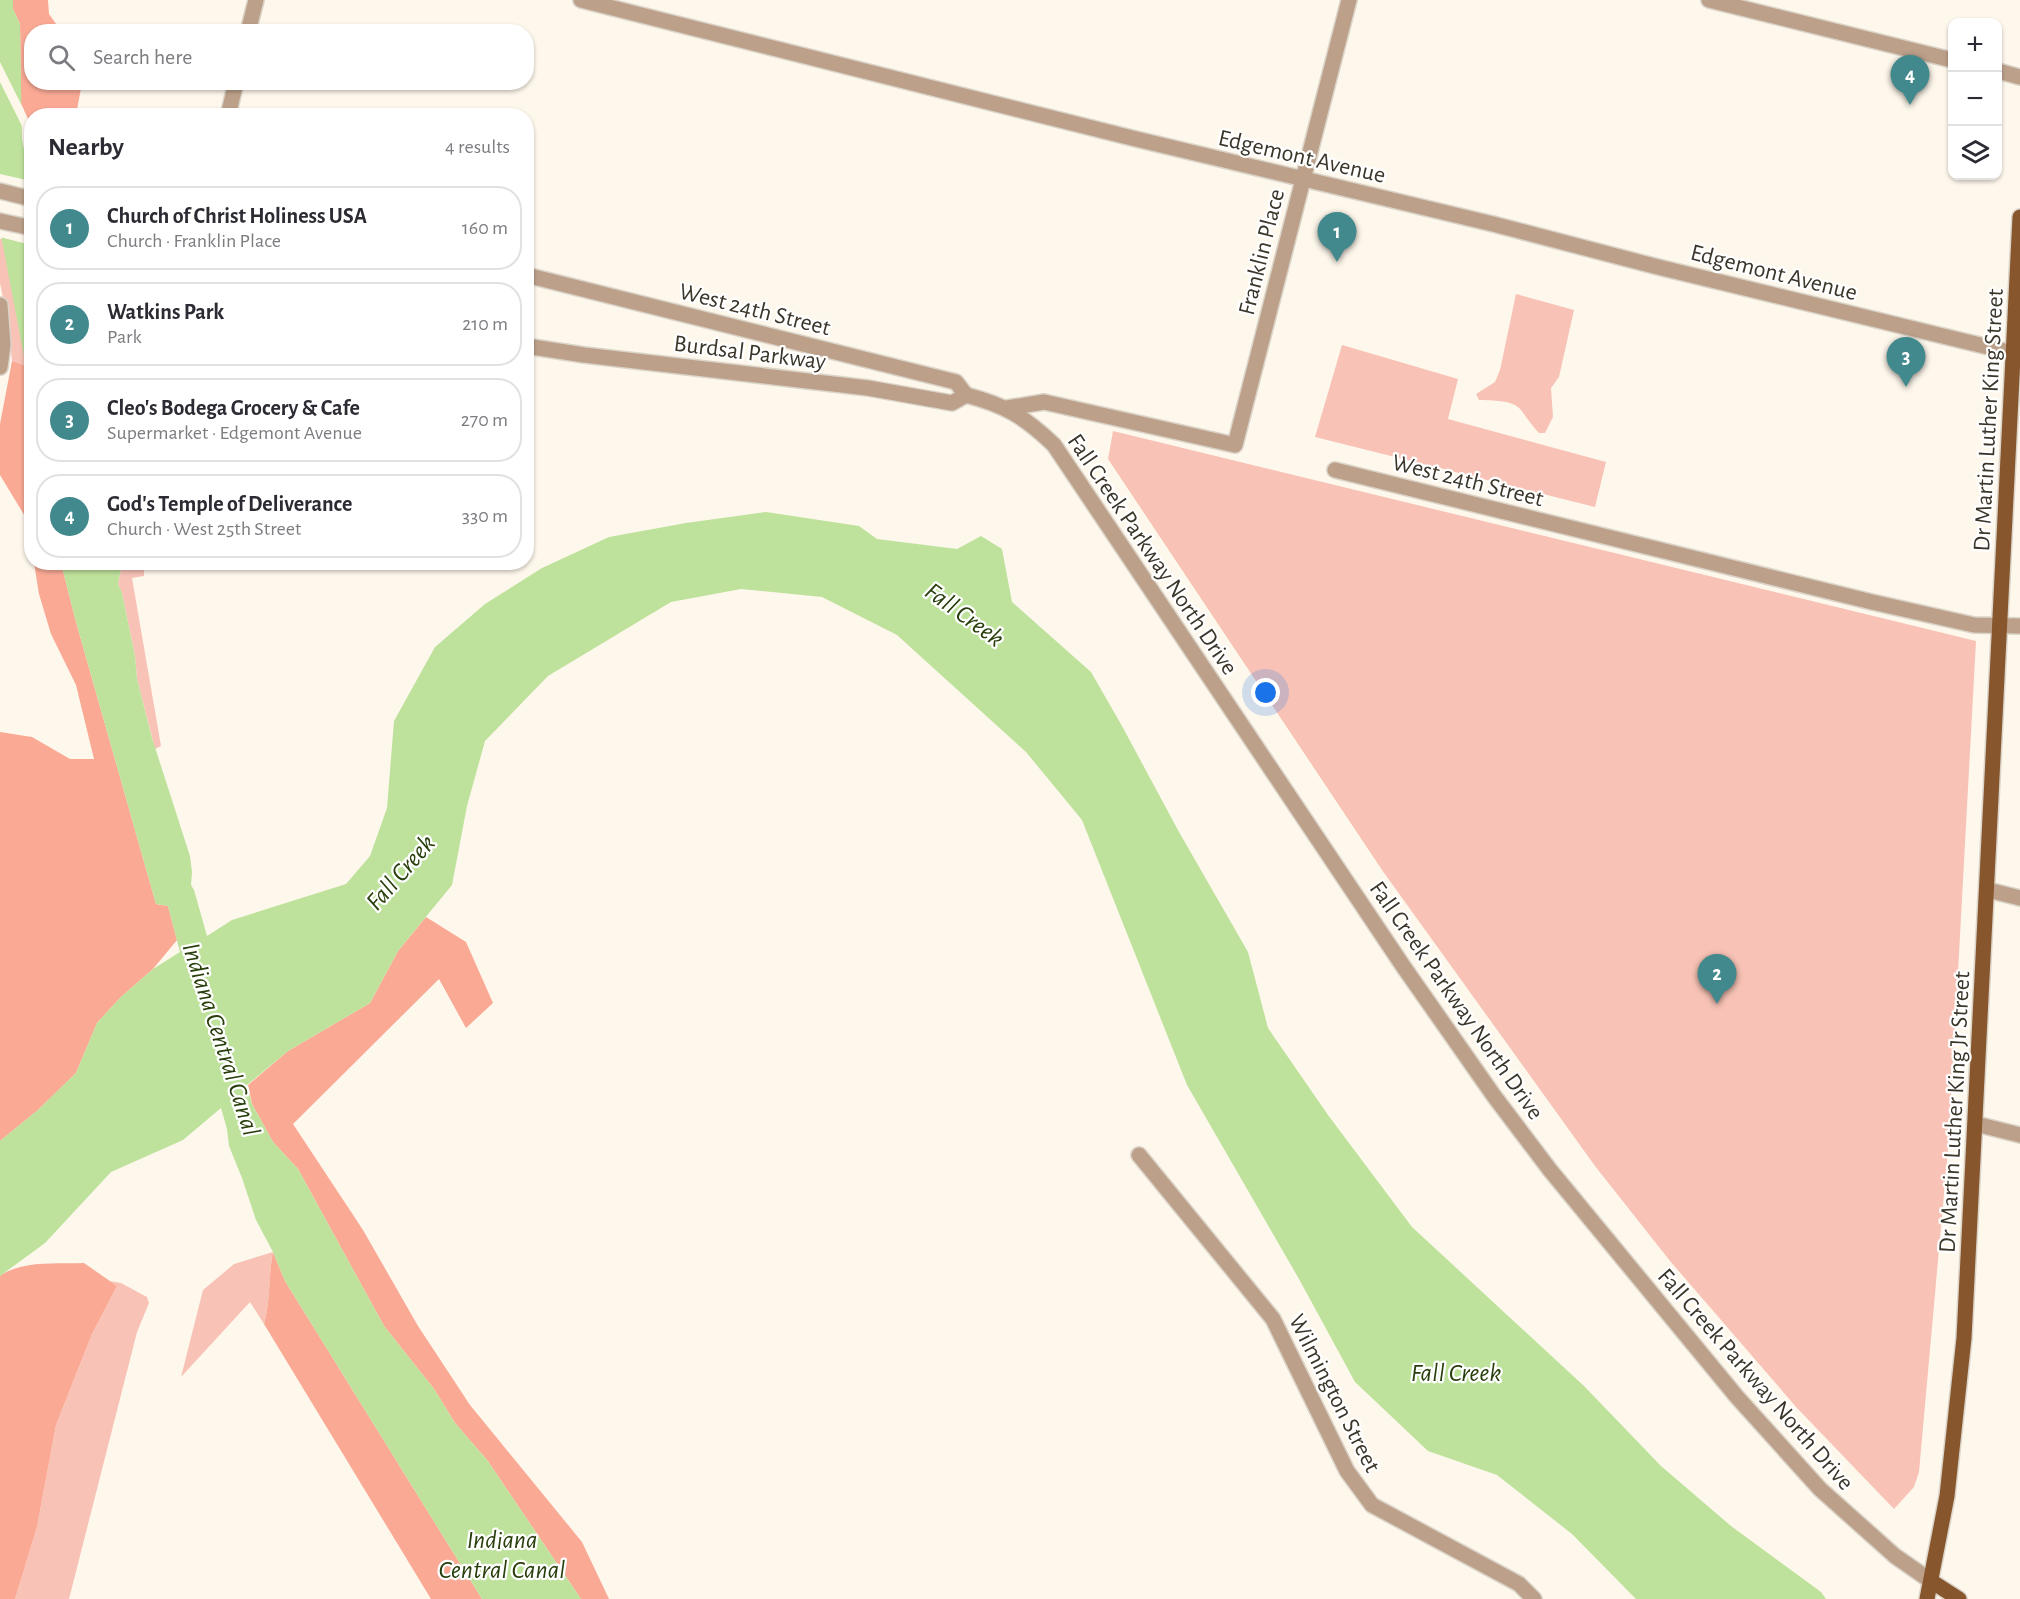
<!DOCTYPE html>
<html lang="en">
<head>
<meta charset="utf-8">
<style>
	body { margin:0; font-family:"Alegreya Sans",sans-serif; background:#f2f2f3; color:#2b2b33 }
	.controls { position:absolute; right:18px; top:18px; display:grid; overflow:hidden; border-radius:12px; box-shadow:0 2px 4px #0004 }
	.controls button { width:54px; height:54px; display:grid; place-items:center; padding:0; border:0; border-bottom:2px solid #e1e1e2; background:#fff; color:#2b2b33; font:30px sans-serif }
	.you { position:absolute; left:1266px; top:693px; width:21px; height:21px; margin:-15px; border:4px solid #fff; border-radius:50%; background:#1a73e8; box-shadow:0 0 0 9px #1a73e833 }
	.badge { display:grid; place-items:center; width:39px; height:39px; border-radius:50%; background:#41898d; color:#fff; font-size:20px; font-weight:700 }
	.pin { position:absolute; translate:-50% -50px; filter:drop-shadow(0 2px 3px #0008) }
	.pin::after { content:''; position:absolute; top:32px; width:21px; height:18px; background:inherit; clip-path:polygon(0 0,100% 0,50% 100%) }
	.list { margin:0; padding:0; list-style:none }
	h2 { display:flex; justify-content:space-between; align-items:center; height:78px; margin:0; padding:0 24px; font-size:26px }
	h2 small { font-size:20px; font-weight:400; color:#7c7c81 }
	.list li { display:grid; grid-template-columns:39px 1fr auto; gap:18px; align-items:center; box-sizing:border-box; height:84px; margin:0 12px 12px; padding:0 12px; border:2px solid #e1e1e2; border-radius:24px }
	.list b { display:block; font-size:22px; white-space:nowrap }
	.list p { margin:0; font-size:20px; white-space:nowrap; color:#7c7c81 }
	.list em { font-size:20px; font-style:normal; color:#7c7c81 }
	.icon { flex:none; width:33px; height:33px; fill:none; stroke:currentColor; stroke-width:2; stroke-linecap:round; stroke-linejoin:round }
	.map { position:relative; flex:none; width:2020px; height:1599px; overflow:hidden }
	.search { position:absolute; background:#fff; box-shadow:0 2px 4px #0004; left:24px; top:24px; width:510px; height:66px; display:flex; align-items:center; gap:15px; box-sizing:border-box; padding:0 21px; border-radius:24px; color:#7c7c81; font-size:22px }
	.panel { position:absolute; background:#fff; box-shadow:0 2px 4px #0004; left:24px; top:108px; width:510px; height:462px; border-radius:24px }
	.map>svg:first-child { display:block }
	.green { fill:#f8c3b6 }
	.forest { fill:#faa995 }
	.water { fill:#bee29b }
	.pier { fill:#fef7ec }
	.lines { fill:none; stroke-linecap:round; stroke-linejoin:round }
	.minor-casing { stroke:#dbd4c9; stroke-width:18 }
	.major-casing { stroke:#dbd4c9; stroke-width:18 }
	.minor { stroke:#bca08a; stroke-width:15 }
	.major { stroke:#87562d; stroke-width:15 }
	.labels { text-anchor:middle; stroke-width:4.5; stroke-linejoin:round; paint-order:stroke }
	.street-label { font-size:24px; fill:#3b352a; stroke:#fff }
	.water-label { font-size:26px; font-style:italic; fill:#283e0b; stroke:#fff }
</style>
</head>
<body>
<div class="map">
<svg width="2020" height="1599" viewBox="0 0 2020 1599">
	<rect width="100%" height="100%" fill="#fef7ec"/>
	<g class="green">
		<path d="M 0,239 L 2,239 L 5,253 L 27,366 L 12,361 L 9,327 L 0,283 Z"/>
		<path d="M 1516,294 L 1574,310 L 1559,377 L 1551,388 L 1553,417 L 1545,433 L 1539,433 C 1532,426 1527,418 1521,410 C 1512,399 1492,401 1479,400 L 1476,394 L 1495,382 L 1500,370 Z"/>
		<path d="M 1342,345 L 1458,379 L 1448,419 L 1606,462 L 1595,507 L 1315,437 Z"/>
		<path d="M 1113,431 L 1976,641 L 1949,1138 L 1919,1472 L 1914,1487 L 1894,1509 L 1797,1408 L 1670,1261 L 1595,1166 L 1382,870 L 1108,459 Z"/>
		<path d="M 122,563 L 144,563 L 144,576 L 132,578 L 161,746 L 155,749 L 137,679 L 135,656 L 122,593 L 118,584 Z"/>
		<path d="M 273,1252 C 268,1277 271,1298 264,1324 L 250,1302 L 181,1377 L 203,1290 L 234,1264 Z"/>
		<path d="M 110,1281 L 121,1283 L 147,1297 L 149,1303 L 137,1332 L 69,1599 L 15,1599 L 37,1527 L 56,1425 L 92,1334 L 117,1286 Z"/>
	</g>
	<g class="forest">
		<path d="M 13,0 L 48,0 L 49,14 L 61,31 L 32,32 L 32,82 L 82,83 L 76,115 L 32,116 L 31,125 L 21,104 L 20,24 L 13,9 Z"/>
		<path d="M 12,361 L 27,366 L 32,393 L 31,548 L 26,518 L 0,475 L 0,424 Z"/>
		<path d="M 34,563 L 61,563 L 76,622 L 156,904 L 168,906 L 177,940 L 153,969 L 121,997 L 97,1023 L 76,1073 L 38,1110 L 0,1141 L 0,732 L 32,737 L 70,759 L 94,759 L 76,685 L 51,634 L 39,594 Z"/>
		<path d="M 426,917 L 466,942 L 493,1003 L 466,1028 L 439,979 L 293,1124 L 363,1230 L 418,1326 L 470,1405 L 582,1542 L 609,1599 L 581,1599 L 487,1460 L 455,1423 L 434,1389 L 384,1326 L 298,1169 L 273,1142 L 252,1104 L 248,1085 L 288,1051 L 370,1003 L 398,951 Z"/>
		<path d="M 273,1252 L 285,1281 L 482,1599 L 431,1599 L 264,1324 C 271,1298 268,1277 273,1252 Z"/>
		<path d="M 84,1263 L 117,1286 L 92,1334 L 56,1425 L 37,1527 L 15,1599 L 0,1599 L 0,1276 C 21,1260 58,1264 84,1263 Z"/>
	</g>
	<g class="water">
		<path d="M 0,0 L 13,0 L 13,9 L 20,24 L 22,139 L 32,191 L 31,393 L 0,230 Z"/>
		<path d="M 766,512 L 859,526 L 877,539 L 957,549 L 981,536 L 1002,549 L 1012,602 L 1091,672 L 1122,726 L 1179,832 L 1248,952 L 1268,1028 L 1328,1115 L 1412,1227 L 1584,1386 L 1661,1466 L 1731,1526 L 1821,1592 L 1826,1599 L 1636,1599 L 1572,1534 L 1497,1475 L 1428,1451 L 1355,1382 L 1299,1279 L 1187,1085 L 1082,820 L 1026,752 L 897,635 L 822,597 L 741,589 L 671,602 L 548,676 L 485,741 L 467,806 L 452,885 L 398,951 L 370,1003 L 288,1051 L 247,1085 L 252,1104 L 273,1142 L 298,1169 L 384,1326 L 434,1389 L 455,1423 L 487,1460 L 581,1599 L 482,1599 L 285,1281 L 273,1252 L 256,1220 L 242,1178 L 229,1146 L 227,1129 L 221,1108 L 183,1140 L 111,1172 L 45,1243 L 0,1276 L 0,1141 L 38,1110 L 76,1073 L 97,1023 L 121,997 L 153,969 L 180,952 L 168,906 L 156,904 L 76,622 L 61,563 L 122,563 L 118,584 L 122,593 L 135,656 L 137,679 L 152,738 L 190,856 L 192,872 L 191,885 L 194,890 L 207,936 L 232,920 L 346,884 L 370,856 L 387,808 L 394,721 L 435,647 L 485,604 L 542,568 L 609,537 L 686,523 Z"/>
	</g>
	<g class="pier">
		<path d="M 0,62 L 24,110 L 25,132 L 0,82 Z"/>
		<path d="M 0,174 L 31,181 L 31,245 L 0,237 Z"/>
	</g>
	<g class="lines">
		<g class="minor-casing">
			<g id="minor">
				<path d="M 581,0 L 1136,139 L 1493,224 L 1658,267 L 2013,353"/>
				<path d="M 1709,0 L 1952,60"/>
				<path d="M 248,32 L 256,0"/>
				<path d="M 1998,71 L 2020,77"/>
				<path d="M 228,116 L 236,82"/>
				<path d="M 0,191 L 32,199"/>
				<path d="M 0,221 L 32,228"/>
				<path d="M 526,275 L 956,382 L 966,395"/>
				<path d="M 0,305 L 3,345 L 0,367"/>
				<path d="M 526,346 L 584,355 L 868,388 L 952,403 L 966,395"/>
				<path d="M 966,395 C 1005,405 1025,417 1054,445 L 1403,966 L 1494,1096 L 1550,1170 L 1737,1397 L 1820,1489 L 1895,1556 L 1931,1581"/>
				<path d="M 1007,408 L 1044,402 L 1235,445 L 1349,0"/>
				<path d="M 1335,470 L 1872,602 L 1974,625 L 2020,626"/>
				<path d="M 1988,890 L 2020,898"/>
				<path d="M 1976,1124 L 2020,1135"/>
				<path d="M 1139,1155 L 1273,1319 L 1347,1471 L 1372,1505 L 1519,1584 L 1534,1599"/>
			</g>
		</g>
		<g class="major-casing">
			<g id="major">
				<path d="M 1931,1581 L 1959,1599"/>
				<path d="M 1927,1599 L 1947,1496 L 1964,1338 L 2020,217"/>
			</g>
		</g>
		<use href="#minor" class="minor"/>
		<use href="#major" class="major"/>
	</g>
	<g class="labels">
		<g class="street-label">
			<text transform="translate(1302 156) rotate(13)" y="8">Edgemont Avenue</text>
			<text transform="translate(1261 252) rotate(-76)" y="8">Franklin Place</text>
			<text transform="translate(1774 272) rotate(14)" y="8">Edgemont Avenue</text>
			<text transform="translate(755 309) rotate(14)" y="8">West 24th Street</text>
			<text transform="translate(750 352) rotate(7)" y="8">Burdsal Parkway</text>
			<text transform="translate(1988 420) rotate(-87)" y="8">Dr Martin Luther King Street</text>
			<text transform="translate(1468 480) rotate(14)" y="8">West 24th Street</text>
			<text transform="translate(1153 554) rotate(56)" y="8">Fall Creek Parkway North Drive</text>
			<text transform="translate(1457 1000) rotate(55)" y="8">Fall Creek Parkway North Drive</text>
			<text transform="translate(1954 1112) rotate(-87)" y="8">Dr Martin Luther King Jr Street</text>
			<text transform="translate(1756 1379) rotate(49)" y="8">Fall Creek Parkway North Drive</text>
			<text transform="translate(1335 1393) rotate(63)" y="8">Wilmington Street</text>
		</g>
		<g class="water-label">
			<text transform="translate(965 614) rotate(36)" y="9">Fall Creek</text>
			<text transform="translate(400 872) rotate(-49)" y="9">Fall Creek</text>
			<text transform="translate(222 1039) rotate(72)" y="9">Indiana Central Canal</text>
			<text x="1456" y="1381">Fall Creek</text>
			<text x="502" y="1548">Indiana<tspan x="502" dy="30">Central Canal</tspan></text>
		</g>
	</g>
</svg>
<div class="controls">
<button>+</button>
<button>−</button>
<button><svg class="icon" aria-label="layers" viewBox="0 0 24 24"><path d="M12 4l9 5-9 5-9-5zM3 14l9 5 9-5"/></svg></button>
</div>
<div class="you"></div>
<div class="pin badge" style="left:1337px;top:262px">1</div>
<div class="pin badge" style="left:1717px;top:1004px">2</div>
<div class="pin badge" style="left:1906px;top:387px">3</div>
<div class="pin badge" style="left:1910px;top:105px">4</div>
<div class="search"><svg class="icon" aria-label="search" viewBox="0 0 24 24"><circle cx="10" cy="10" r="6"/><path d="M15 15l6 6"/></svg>Search here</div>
<section class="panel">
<h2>Nearby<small>4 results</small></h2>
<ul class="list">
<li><span class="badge">1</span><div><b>Church of Christ Holiness USA</b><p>Church · Franklin Place</p></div><em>160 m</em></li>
<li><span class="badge">2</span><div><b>Watkins Park</b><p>Park</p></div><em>210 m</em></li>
<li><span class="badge">3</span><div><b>Cleo's Bodega Grocery &amp; Cafe</b><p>Supermarket · Edgemont Avenue</p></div><em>270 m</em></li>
<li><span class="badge">4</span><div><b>God's Temple of Deliverance</b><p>Church · West 25th Street</p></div><em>330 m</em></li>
</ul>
</section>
</div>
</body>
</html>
